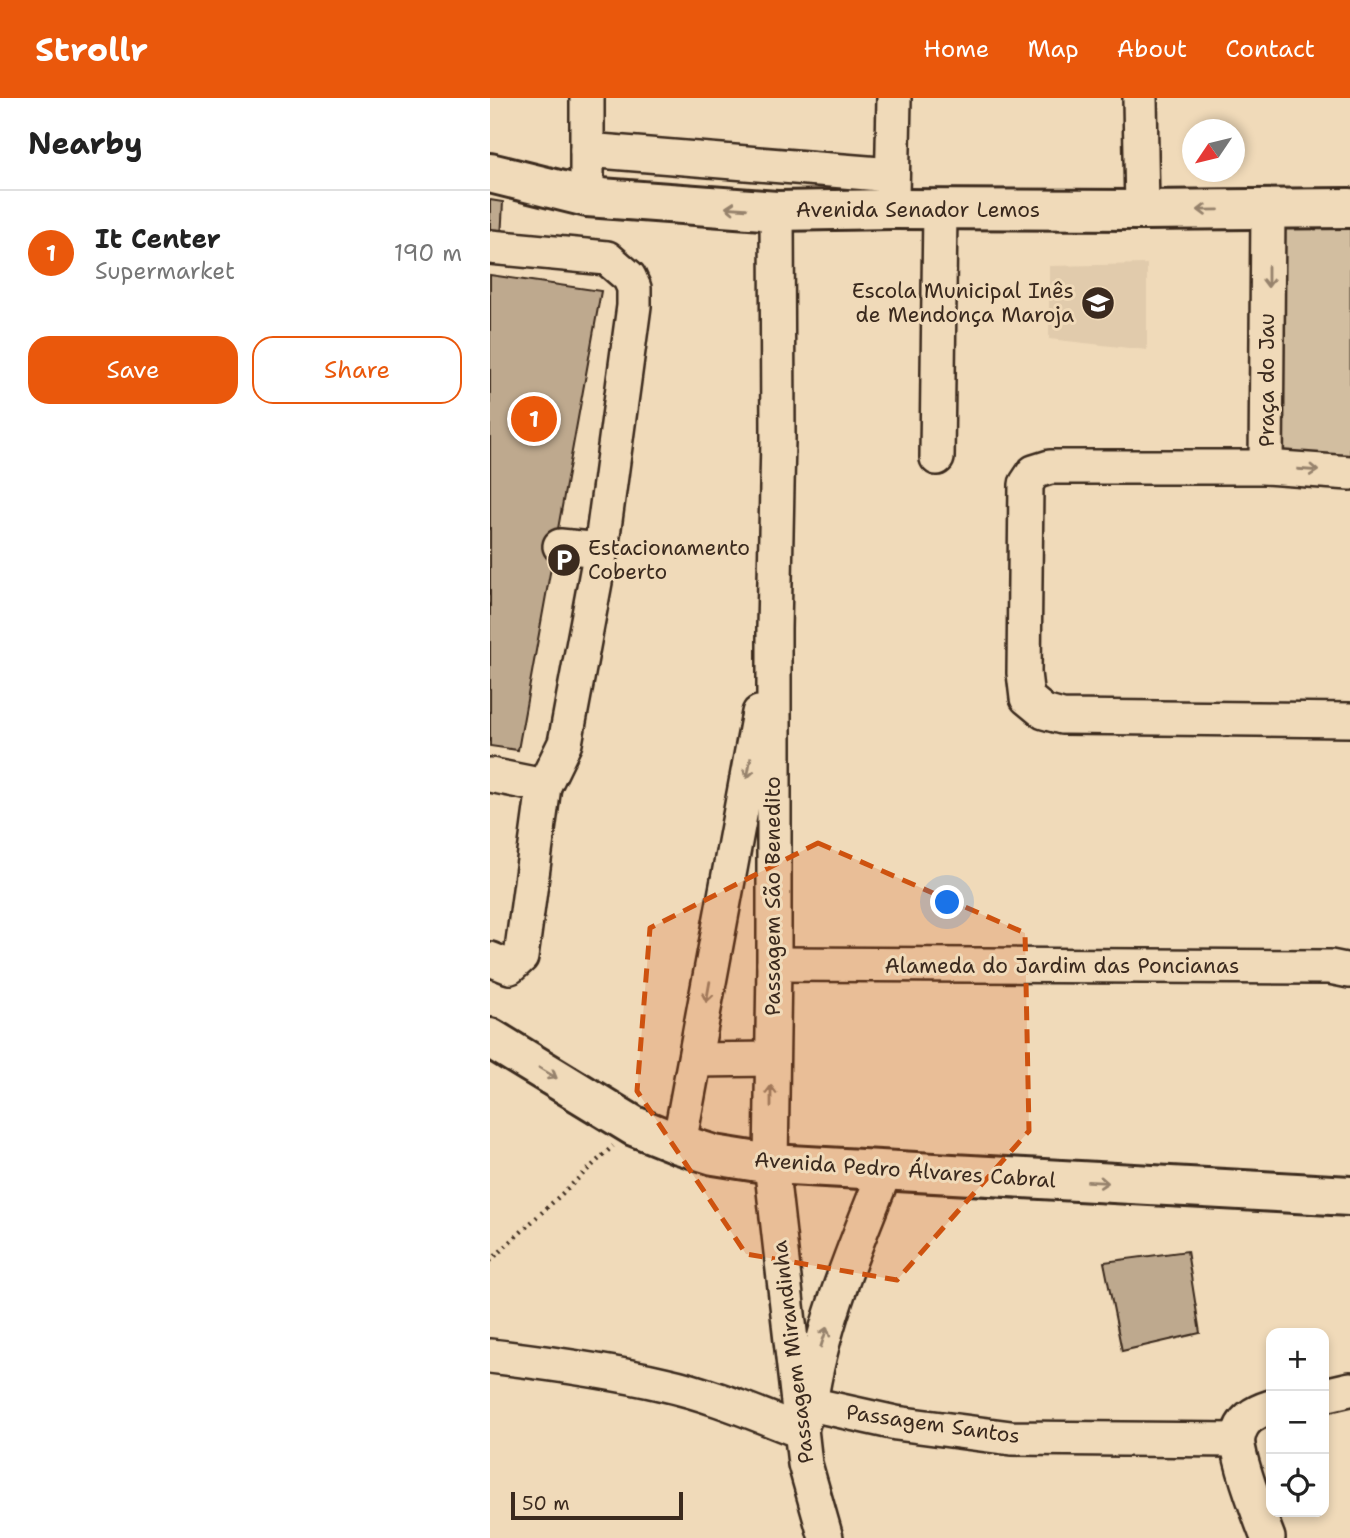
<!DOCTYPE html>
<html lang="en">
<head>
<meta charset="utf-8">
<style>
	body { margin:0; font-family:"Shantell Sans",sans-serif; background:#f6f6f6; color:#222 }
	.controls { position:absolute; right:21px; bottom:21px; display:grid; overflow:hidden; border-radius:14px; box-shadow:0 4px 10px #0003 }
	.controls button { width:63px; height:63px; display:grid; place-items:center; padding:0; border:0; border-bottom:2px solid #e0e0e0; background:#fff; color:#222; font:35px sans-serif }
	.compass { position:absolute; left:692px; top:21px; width:63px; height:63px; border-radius:50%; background:#fff; box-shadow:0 4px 10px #0003; rotate:235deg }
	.scale { position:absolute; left:21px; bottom:18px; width:172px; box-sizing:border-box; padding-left:7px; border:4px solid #3b2a1e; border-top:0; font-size:19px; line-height:24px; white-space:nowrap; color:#3b2a1e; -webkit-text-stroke:5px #f0dab9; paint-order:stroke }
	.you { position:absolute; left:458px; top:805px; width:24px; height:24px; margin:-18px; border:5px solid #fff; border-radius:50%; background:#1a73e8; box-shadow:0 0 0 10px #1a73e833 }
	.badge { display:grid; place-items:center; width:46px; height:46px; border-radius:50%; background:#ea580c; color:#fff; font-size:23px; font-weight:700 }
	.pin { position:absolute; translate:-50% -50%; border:4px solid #fff; box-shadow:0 2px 7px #0006 }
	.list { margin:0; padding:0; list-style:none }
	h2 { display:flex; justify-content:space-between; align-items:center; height:91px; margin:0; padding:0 28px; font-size:30px }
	h2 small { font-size:23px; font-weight:400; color:#767676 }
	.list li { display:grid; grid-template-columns:46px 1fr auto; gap:21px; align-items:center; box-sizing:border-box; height:126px; padding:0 28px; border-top:2px solid #e0e0e0 }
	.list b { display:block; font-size:26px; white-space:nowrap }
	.list p { margin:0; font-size:23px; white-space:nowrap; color:#767676 }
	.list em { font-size:23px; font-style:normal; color:#767676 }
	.actions { display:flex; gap:14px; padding:21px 28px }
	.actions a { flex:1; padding:16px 0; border:2px solid #ea580c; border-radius:21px; text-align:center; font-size:24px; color:#ea580c }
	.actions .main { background:#ea580c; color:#fff }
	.icon { flex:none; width:38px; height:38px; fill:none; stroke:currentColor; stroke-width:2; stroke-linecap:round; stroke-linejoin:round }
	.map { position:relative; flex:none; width:860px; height:1440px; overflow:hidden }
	header { display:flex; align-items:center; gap:42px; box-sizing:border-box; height:98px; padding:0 35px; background:#ea580c; color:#fff }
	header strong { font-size:33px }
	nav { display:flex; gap:38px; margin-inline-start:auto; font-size:24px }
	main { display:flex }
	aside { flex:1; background:#fff }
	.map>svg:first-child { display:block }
	.built { fill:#e1cbac }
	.green { fill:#d2bea0; stroke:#86745f; stroke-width:2 }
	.building { fill:#bea98e; stroke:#3b2a1e; stroke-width:2 }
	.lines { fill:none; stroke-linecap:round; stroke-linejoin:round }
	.minor-casing { stroke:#3b2a1e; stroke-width:38 }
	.major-casing { stroke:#3b2a1e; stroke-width:44 }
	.path { stroke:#3b2a1e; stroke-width:4.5; stroke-dasharray:2 5; stroke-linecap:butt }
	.minor { stroke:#f0dab9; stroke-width:33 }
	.major { stroke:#f0dab9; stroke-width:38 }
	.oneway { stroke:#96826c }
	.marked { fill:#ce520f; fill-opacity:0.2; stroke:#ce520f; stroke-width:5; stroke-dasharray:14 9; stroke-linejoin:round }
	.labels { text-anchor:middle; stroke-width:6; stroke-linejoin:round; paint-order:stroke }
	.street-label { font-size:21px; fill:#3b2a1e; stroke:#f0dab9 }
	.poi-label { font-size:21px; fill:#3b2a1e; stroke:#f0dab9; text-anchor:end }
</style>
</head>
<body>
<header>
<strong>Strollr</strong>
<nav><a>Home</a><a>Map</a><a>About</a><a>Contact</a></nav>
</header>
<main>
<aside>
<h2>Nearby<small></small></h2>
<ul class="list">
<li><span class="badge">1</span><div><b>It Center</b><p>Supermarket</p></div><em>190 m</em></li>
</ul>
<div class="actions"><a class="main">Save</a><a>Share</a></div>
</aside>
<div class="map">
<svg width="860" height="1440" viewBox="0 0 860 1440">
	<rect width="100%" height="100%" fill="#f0dab9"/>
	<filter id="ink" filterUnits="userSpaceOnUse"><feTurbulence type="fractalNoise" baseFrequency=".0143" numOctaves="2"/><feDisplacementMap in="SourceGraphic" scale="14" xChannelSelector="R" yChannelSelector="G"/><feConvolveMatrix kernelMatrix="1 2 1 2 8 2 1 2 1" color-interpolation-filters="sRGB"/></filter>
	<g filter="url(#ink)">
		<path class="built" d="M 657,166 L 657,252 L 559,241 L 559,168 Z"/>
		<path class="green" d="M 860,99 L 860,367 L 775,362 L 778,102 Z"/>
		<g class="building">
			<path d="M 0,102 L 13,104 L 11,141 L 0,140 Z"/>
			<path d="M 0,177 L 111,193 L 28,652 L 0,648 Z"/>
			<path d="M 697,1153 L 710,1235 L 632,1253 L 614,1164 Z"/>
		</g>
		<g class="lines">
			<g class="minor-casing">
				<g id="minor">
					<path d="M 650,0 L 652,112"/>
					<path d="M 97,52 L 402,77"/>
					<path d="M 402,98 L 404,0"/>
					<path d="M 97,99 L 97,0"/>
					<path d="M 287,113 L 288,341 L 284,530 L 284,866 L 281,1066 L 315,1366 L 336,1440"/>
					<path d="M 0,149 L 117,160 L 139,179 L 144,190 L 144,208 L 111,452 L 75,645 L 54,688 L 0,677"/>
					<path d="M 447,360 L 450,111"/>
					<path d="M 776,369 L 778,111"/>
					<path d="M 860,375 L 776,369 L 560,369 L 544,374 L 536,386 L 534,575 L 537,600 L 554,614 L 572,619 L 860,622"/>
					<path d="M 70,448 L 111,452"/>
					<path d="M 0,861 L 20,869 L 31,859 L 54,688"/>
					<path d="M 284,866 L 840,869 L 860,873"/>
					<path d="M 206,962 L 282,961"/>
					<path d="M 189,1046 L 269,615"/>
					<path d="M 0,1258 C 58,1265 117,1273 174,1286 C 220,1296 266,1316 310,1333 L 320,1306 L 406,1325 L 521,1340 L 747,1342"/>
					<path d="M 834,1297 L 860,1291"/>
					<path d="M 320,1306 C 332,1224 365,1149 395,1073"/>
					<path d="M 778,1440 C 771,1422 745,1355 748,1340 C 751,1321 765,1314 781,1309"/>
				</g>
			</g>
			<g class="major-casing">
				<g id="major">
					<path d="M 0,75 L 97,99 L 287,113 L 402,111 L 652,112 L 860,110"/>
					<path d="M 0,940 L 144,1028 L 189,1046 L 224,1057 L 281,1066 L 860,1098"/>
				</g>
			</g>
			<path class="path" d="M 0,1163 L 123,1048"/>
			<use href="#minor" class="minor"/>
			<use href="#major" class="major"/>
		</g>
		<defs><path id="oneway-shaft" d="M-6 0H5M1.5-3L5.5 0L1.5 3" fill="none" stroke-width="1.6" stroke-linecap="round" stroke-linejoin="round" transform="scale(1.75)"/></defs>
		<g class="oneway">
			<use href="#oneway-shaft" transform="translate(246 110) rotate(-176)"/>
			<use href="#oneway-shaft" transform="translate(718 112) rotate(179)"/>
			<use href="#oneway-shaft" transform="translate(778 179) rotate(90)"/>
			<use href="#oneway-shaft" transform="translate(818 372) rotate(4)"/>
			<use href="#oneway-shaft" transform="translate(259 670) rotate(100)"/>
			<use href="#oneway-shaft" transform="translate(218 894) rotate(100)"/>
			<use href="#oneway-shaft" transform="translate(58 975) rotate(31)"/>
			<use href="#oneway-shaft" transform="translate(281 998) rotate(-90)"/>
			<use href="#oneway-shaft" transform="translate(608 1084) rotate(3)"/>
			<use href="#oneway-shaft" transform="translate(334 1239) rotate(-72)"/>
		</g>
	</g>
	<path class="marked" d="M 328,745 L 535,835 L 539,1033 L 407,1182 L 256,1156 L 147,993 L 160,830 Z"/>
	<defs>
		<g id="school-disc" transform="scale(1.75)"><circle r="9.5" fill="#3b2a1e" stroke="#f0dab9"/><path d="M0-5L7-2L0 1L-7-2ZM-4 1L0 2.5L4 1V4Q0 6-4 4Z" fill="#fff"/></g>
		<g id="parking-disc" transform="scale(1.75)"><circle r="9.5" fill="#3b2a1e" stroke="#f0dab9"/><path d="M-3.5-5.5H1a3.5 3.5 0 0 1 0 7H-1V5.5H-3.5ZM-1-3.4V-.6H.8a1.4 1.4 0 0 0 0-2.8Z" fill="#fff"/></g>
	</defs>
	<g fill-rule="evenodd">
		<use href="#school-disc" x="608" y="205"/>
		<use href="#parking-disc" x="74" y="462"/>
	</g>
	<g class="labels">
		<g class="street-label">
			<text x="428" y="119">Avenida Senador Lemos</text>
			<text transform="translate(777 282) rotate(-90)" y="7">Praça do Jau</text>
			<text transform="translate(283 798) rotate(-90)" y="7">Passagem São Benedito</text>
			<text x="572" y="875">Alameda do Jardim das Poncianas</text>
			<text transform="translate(415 1072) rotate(4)" y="7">Avenida Pedro Álvares Cabral</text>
			<text transform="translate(303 1254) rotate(-97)" y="7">Passagem Mirandinha</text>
			<text transform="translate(443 1326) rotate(8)" y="7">Passagem Santos</text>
		</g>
		<g class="poi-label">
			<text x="584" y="200">Escola Municipal Inês<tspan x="584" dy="24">de Mendonça Maroja</tspan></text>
			<text x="98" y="457" text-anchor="start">Estacionamento<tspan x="98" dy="24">Coberto</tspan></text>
		</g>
	</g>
</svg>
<div class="controls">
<button>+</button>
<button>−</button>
<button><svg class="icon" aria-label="locate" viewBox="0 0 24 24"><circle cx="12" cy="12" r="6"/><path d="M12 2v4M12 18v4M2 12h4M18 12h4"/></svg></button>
</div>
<svg class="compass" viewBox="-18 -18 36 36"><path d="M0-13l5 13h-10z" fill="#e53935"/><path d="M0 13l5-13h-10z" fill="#767676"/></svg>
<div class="scale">50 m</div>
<div class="you"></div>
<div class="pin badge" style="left:44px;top:321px">1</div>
</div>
</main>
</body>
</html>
